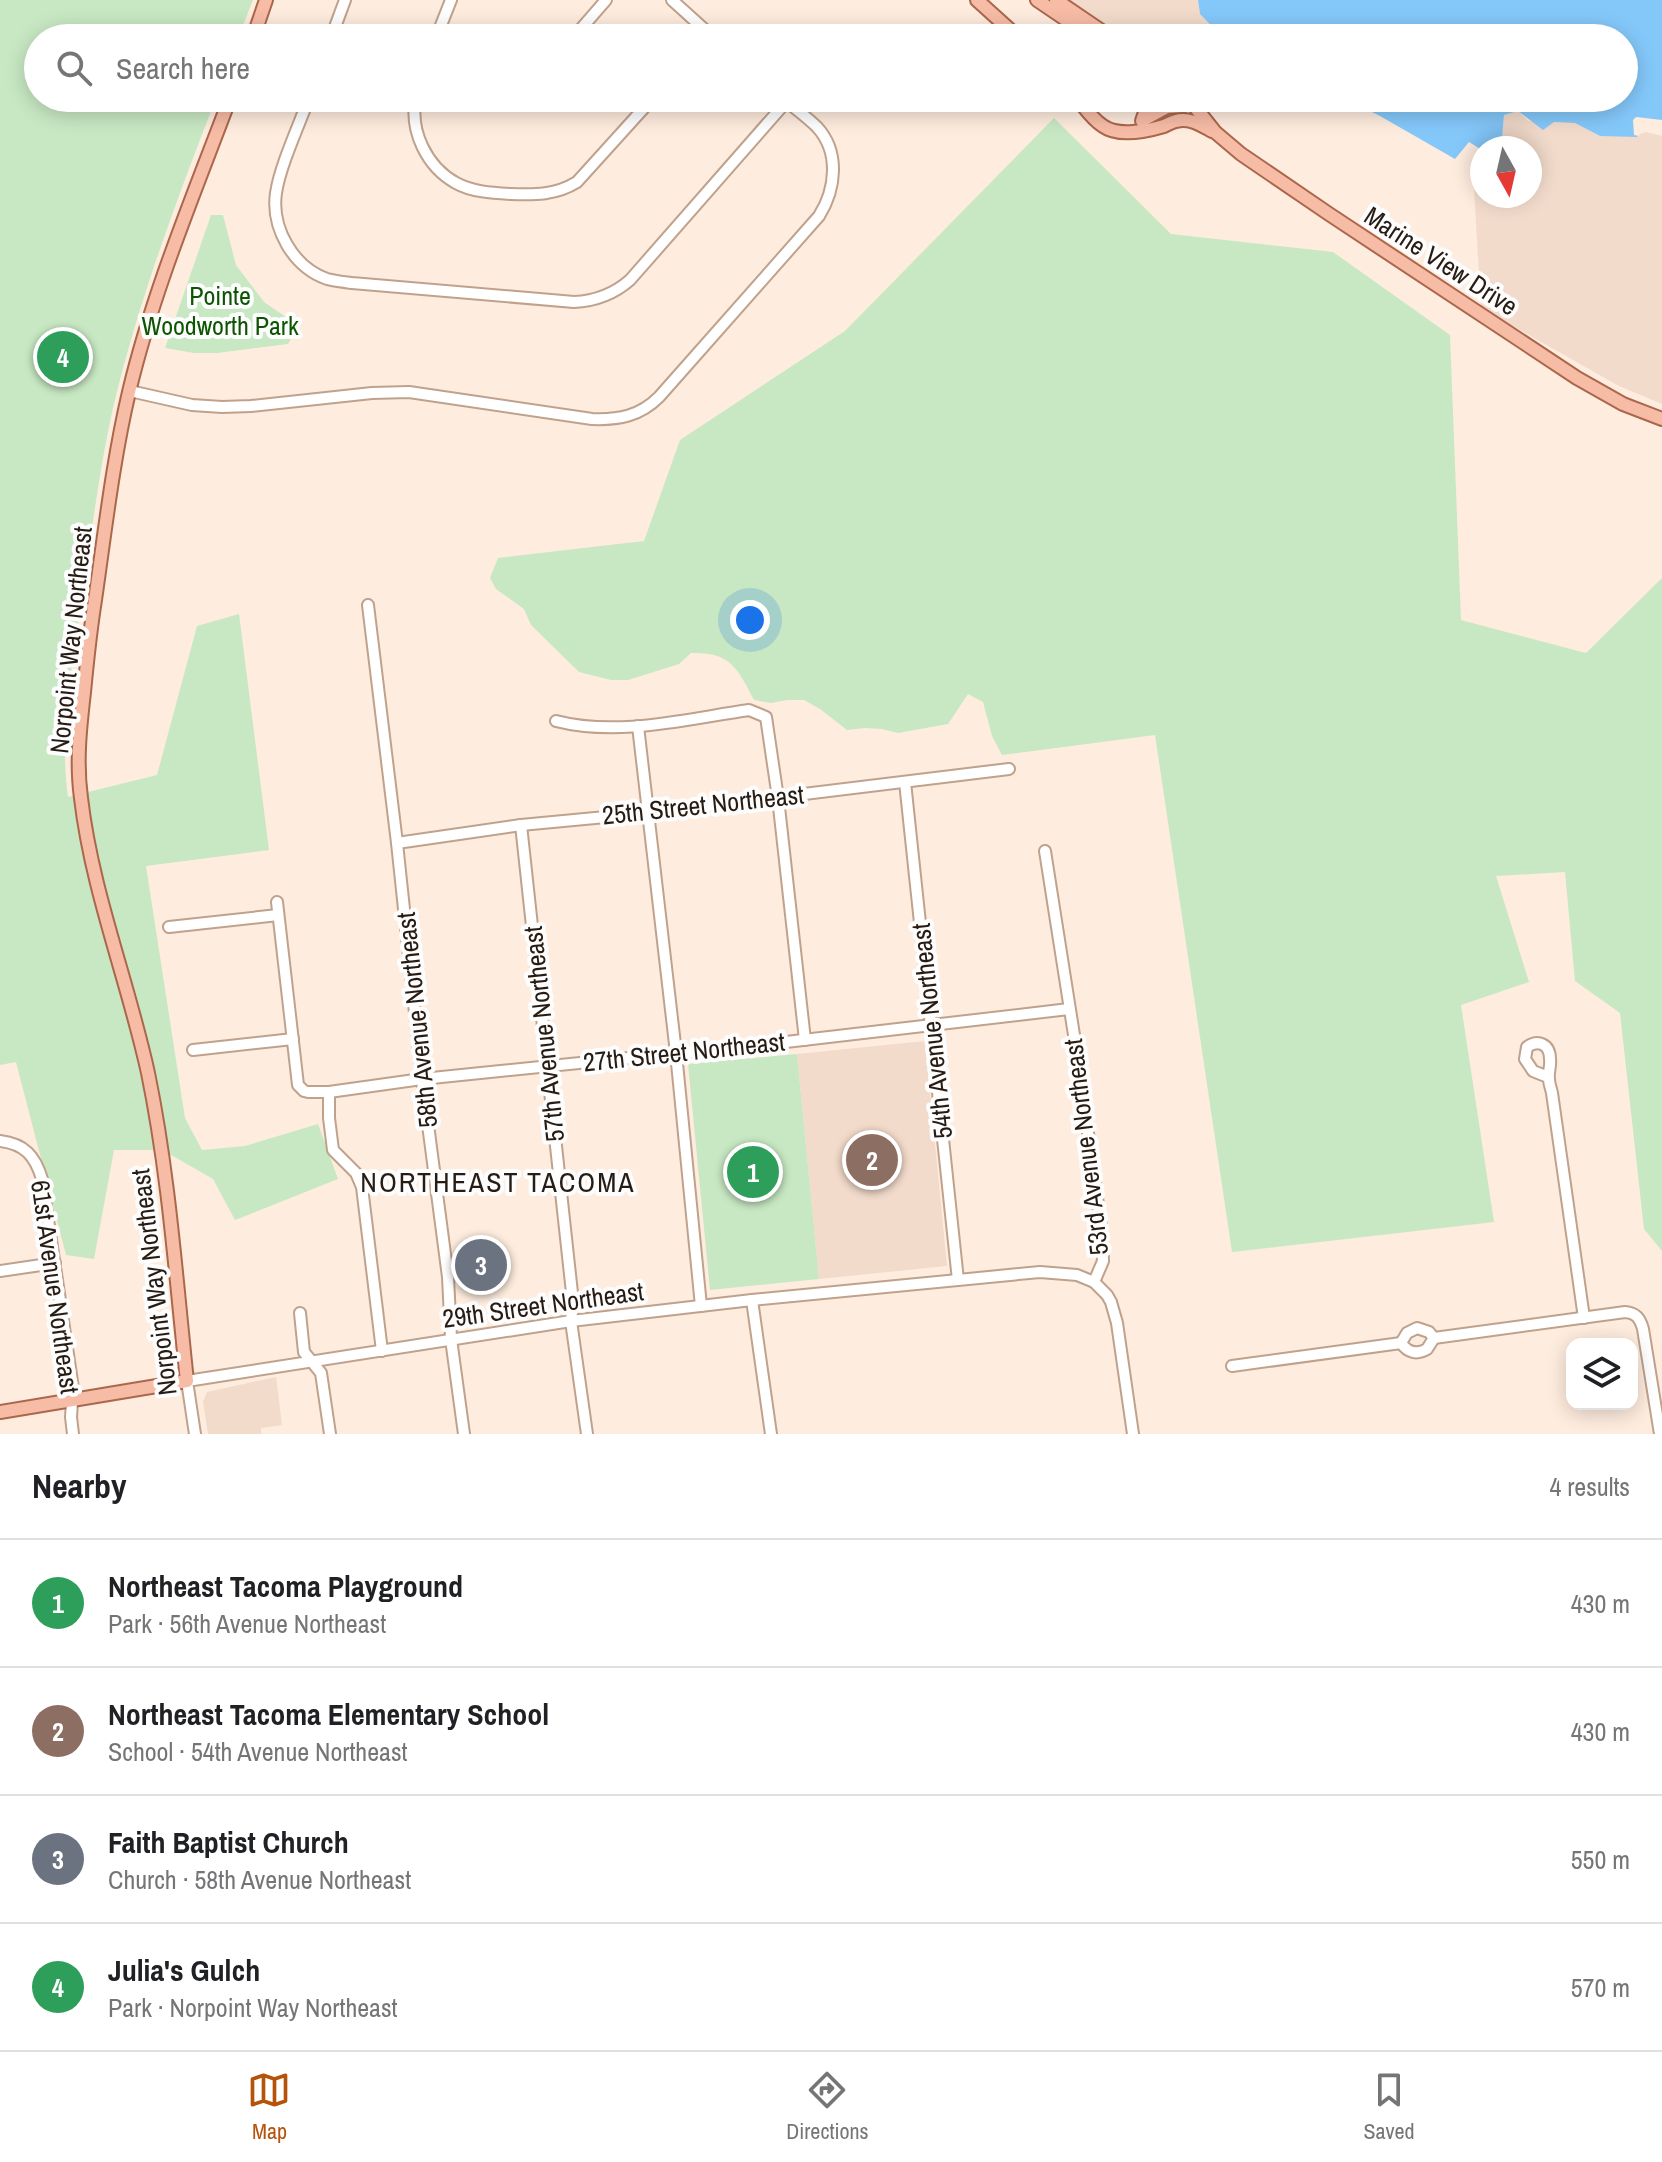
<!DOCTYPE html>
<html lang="en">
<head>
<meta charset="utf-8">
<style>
	body { margin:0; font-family:"Archivo Narrow",sans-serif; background:#f6f6f6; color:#202124 }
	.controls { position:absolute; right:24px; bottom:24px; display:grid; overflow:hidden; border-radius:16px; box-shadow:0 4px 20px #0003 }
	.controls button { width:72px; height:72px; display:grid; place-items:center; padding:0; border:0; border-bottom:2px solid #e0e0e0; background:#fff; color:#202124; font:40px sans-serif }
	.compass { position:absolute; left:1470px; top:136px; width:72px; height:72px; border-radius:50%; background:#fff; box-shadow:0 4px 20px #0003; rotate:172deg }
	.you { position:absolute; left:750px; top:620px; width:28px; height:28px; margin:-20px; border:6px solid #fff; border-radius:50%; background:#1a73e8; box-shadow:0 0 0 12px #1a73e833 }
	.badge { display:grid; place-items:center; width:52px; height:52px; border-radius:50%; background:#b45309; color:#fff; font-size:26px; font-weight:700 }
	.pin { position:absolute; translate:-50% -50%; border:4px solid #fff; box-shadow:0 2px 8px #0006 }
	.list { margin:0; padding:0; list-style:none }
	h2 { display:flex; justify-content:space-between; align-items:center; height:104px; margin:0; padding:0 32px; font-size:34px }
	h2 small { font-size:26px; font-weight:400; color:#757577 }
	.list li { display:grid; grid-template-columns:52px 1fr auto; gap:24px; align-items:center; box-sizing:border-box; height:128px; padding:0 32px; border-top:2px solid #e0e0e0 }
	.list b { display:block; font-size:30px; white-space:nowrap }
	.list p { margin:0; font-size:26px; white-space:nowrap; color:#757577 }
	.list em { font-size:26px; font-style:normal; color:#757577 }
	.icon { flex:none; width:44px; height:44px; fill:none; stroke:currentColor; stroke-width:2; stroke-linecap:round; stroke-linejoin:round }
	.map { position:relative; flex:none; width:1662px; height:1434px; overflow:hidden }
	.search { position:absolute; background:#fff; box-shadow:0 4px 20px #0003; left:24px; right:24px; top:24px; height:88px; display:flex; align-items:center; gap:20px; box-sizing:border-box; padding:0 28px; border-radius:44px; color:#757577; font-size:30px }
	.sheet { height:616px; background:#fff }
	nav { display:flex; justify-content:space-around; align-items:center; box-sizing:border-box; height:112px; border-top:2px solid #e0e0e0; background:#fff; font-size:22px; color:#757577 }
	nav a { display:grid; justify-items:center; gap:4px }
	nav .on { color:#b45309 }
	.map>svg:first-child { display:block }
	.built { fill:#f2dbcb }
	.green { fill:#c8e8c3 }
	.water { fill:#84c8fa }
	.pier { fill:#feecde }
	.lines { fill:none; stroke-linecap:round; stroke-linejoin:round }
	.minor-casing { stroke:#bfa28d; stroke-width:14 }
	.major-casing { stroke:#ab674c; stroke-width:16 }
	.minor { stroke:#fff; stroke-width:10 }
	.major { stroke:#f7bca6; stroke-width:12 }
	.labels { text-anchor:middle; stroke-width:8; stroke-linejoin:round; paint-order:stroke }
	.street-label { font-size:26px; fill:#271c14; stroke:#fdfdfd }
	.park-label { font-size:26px; fill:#0d5502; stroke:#fdfdfd }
	.neighbourhood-label { font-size:28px; letter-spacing:2px; fill:#271c14; stroke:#fdfdfd }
</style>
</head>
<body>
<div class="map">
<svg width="1662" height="1434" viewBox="0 0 1662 1434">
	<rect width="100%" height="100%" fill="#feecde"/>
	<g class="built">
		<path d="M 1069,0 L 1198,0 L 1200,14 L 1223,38 L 1123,38 Z"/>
		<path d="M 1518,111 L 1528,121 L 1575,123 L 1600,136 L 1640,130 L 1662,132 L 1662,404 L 1617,385 L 1481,308 L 1473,172 L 1482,160 L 1482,196 L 1530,196 L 1530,148 L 1492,148 L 1502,138 L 1504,115 Z"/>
		<path d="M 925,1041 L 947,1266 L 819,1279 L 797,1054 Z"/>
		<path d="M 276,1377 L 282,1425 L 261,1428 L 261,1434 L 208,1434 L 203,1402 L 207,1392 Z"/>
	</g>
	<g class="green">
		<path d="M 0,0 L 253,0 L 238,38 L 38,38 L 38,98 L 216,98 C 177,199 138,302 113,408 C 99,471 91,536 82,599 C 72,665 59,731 68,797 L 157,775 L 197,626 L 239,614 L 269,850 L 146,866 L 185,1118 L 202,1150 L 245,1146 L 318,1124 L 338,1179 L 235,1220 L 213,1179 L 173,1156 L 161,1150 L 114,1150 L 94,1259 L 66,1255 L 16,1062 L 0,1065 Z"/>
		<path d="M 1054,118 L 1171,234 L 1333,252 L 1450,335 L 1461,620 L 1586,653 L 1662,578 L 1662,1251 L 1644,1229 L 1620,1013 L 1575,981 L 1565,872 L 1496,876 L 1529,982 L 1461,1005 L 1494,1222 L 1232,1252 L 1155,735 L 1002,755 L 992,736 L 983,702 L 968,694 L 948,724 L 898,733 L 882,729 L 865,728 L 847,730 L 820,709 L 804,700 L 787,700 L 771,703 L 754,700 C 737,667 730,652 691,653 L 679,664 L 628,680 L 611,680 L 579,672 L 531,625 L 524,609 L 496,589 L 490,578 L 498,558 L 644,541 L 680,440 L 845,331 Z"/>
		<path d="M 211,215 L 223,215 L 236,265 L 264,302 L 299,326 L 288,344 L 217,353 L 194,353 L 165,348 Z"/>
		<path d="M 797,1054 L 819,1279 L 710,1290 L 688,1064 Z"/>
	</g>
	<path class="water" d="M 1198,0 L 1662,0 L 1662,132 L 1640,130 L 1637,137 L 1600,136 L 1575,123 L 1554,122 L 1543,130 L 1518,111 L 1504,115 L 1502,138 L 1492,148 L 1482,148 L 1482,150 L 1469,142 L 1455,159 L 1380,116 L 1344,98 L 1624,98 L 1624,38 L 1223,38 L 1200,14 Z"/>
	<path class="pier" d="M 1636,117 L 1662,120 L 1662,136 L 1646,132 L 1640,134 L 1639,136 L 1634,135 L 1633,120 Z"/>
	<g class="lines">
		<g class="minor-casing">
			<g id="minor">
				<path d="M 672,0 L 714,38"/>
				<path d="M 331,38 L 345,0"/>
				<path d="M 436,38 L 451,0"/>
				<path d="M 573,38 L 606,0"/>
				<path d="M 309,98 C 299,125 280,166 276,193 C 271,228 293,267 327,279 C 335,281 344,282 352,283 L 574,302 C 596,301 614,294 630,280 L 787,101"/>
				<path d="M 416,98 C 409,131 427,167 456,183 C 472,192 493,193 511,194 C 535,195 556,195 577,182 L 653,98"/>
				<path d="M 130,391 L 192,405 L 222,407 L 251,406 L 372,393 L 409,392 L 592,419 C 619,420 640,416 659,397 L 819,216 C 836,189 840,152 817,127 C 807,117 794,108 783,98"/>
				<path d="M 368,605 L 397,843 L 422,1079 L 448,1277 L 451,1339 L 464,1434"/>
				<path d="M 556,721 C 618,737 686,719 749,710 L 766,717 L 778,798 L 805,1040"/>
				<path d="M 638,726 L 676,1053 L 701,1306"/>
				<path d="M 905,782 L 958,1280"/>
				<path d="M 521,825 L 573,1302 L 571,1321 L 587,1434"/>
				<path d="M 397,843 L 521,825 L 648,813 L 1009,769"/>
				<path d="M 1045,851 L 1077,1054 L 1102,1233 L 1103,1261 L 1094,1282"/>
				<path d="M 277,902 L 298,1085 L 304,1091 L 308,1092 L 329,1092 L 422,1079 L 786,1042 L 1069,1009"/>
				<path d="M 169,927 L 278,915"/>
				<path d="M 193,1050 L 293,1039"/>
				<path d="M 1548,1077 L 1533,1071 L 1525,1059 L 1527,1047 C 1538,1039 1550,1044 1550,1059 C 1551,1066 1548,1072 1549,1079 C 1549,1084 1551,1088 1552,1093 L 1584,1318"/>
				<path d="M 329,1092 L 329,1118 L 333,1150 L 356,1173 L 362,1187 L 382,1351"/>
				<path d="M 0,1141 C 25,1144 35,1156 42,1179 L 73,1388 L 71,1417 L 73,1434"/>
				<path d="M 0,1271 L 55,1263"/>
				<path d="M 752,1300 L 771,1434"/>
				<path d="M 300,1313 L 304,1352 L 321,1373 L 330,1434"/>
				<path d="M 1417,1328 L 1429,1332 L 1434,1338 L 1427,1349 C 1417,1355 1408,1353 1401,1343 L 1407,1333 Z"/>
				<path d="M 1434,1338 L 1625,1312 C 1636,1313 1640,1318 1643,1329 L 1660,1434"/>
				<path d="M 1232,1366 L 1401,1343"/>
				<path d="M 195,1434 L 187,1381 L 571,1321 L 752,1300 L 1040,1272 L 1077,1275 L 1094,1282 L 1107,1295 L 1111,1302 L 1117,1323 L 1133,1434"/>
			</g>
		</g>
		<g class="major-casing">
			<g id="major">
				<path d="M 977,0 L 1019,38"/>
				<path d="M 1037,0 L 1093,38"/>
				<path d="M 1056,0 L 1112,38"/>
				<path d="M 253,38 L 266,0"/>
				<path d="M 1077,98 C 1085,108 1092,119 1103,126 C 1118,137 1147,131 1164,126 C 1168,124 1172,122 1176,121 C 1189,117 1201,125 1212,131"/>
				<path d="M 1188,98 L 1215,132 L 1241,154 L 1329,214 L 1577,378 L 1623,404 L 1662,419"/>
				<path d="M 1143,120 L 1167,107 L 1182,106"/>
				<path d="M 1142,121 L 1150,98"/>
				<path d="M 0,1412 L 187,1381 C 176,1279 169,1175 148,1073 C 128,981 92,892 81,798 C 76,762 80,727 84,692 C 87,661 90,631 95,600 C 105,531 113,460 129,392 C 153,291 194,194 230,98"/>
			</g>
		</g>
		<use href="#minor" class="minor"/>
		<use href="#major" class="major"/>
	</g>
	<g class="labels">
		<g class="street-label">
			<text transform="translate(1441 261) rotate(33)" y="9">Marine View Drive</text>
			<text transform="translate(71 640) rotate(-84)" y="9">Norpoint Way Northeast</text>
			<text transform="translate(703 805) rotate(-6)" y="9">25th Street Northeast</text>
			<text transform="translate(417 1020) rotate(-96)" y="9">58th Avenue Northeast</text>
			<text transform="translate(932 1031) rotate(-96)" y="9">54th Avenue Northeast</text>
			<text transform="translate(544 1034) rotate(-96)" y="9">57th Avenue Northeast</text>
			<text transform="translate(684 1052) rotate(-6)" y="9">27th Street Northeast</text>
			<text transform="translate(1086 1147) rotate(-97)" y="9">53rd Avenue Northeast</text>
			<text transform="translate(154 1282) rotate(-97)" y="9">Norpoint Way Northeast</text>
			<text transform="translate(55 1287) rotate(82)" y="9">61st Avenue Northeast</text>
			<text transform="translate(543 1305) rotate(-8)" y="9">29th Street Northeast</text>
		</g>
		<g class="park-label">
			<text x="220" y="305">Pointe<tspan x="220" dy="30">Woodworth Park</tspan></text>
		</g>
		<g class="neighbourhood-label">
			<text x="498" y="1192">NORTHEAST TACOMA</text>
		</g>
	</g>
</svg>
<div class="controls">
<button><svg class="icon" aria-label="layers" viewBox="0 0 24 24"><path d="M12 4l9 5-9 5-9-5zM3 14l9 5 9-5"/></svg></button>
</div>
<svg class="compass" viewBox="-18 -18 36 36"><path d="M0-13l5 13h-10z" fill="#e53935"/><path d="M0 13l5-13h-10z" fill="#757577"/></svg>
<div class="you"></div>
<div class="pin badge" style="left:753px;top:1172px;background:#2e9e5b">1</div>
<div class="pin badge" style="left:872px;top:1160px;background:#8d6e63">2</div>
<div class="pin badge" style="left:481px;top:1265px;background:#6b7280">3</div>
<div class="pin badge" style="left:63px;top:357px;background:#2e9e5b">4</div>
<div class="search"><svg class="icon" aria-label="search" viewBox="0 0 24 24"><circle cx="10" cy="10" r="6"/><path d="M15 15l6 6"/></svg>Search here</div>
</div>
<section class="sheet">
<h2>Nearby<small>4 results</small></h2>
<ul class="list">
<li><span class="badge" style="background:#2e9e5b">1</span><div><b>Northeast Tacoma Playground</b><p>Park · 56th Avenue Northeast</p></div><em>430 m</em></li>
<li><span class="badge" style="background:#8d6e63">2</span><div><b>Northeast Tacoma Elementary School</b><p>School · 54th Avenue Northeast</p></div><em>430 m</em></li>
<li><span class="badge" style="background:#6b7280">3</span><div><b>Faith Baptist Church</b><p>Church · 58th Avenue Northeast</p></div><em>550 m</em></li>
<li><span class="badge" style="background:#2e9e5b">4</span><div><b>Julia's Gulch</b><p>Park · Norpoint Way Northeast</p></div><em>570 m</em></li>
</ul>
</section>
<nav>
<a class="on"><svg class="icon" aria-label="map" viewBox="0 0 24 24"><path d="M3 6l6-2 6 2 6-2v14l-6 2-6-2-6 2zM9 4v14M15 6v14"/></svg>Map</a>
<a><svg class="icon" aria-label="directions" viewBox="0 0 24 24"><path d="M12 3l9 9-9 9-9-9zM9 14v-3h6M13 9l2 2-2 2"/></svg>Directions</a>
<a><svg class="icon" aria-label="saved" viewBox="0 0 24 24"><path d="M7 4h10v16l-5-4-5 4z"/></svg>Saved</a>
</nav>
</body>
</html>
